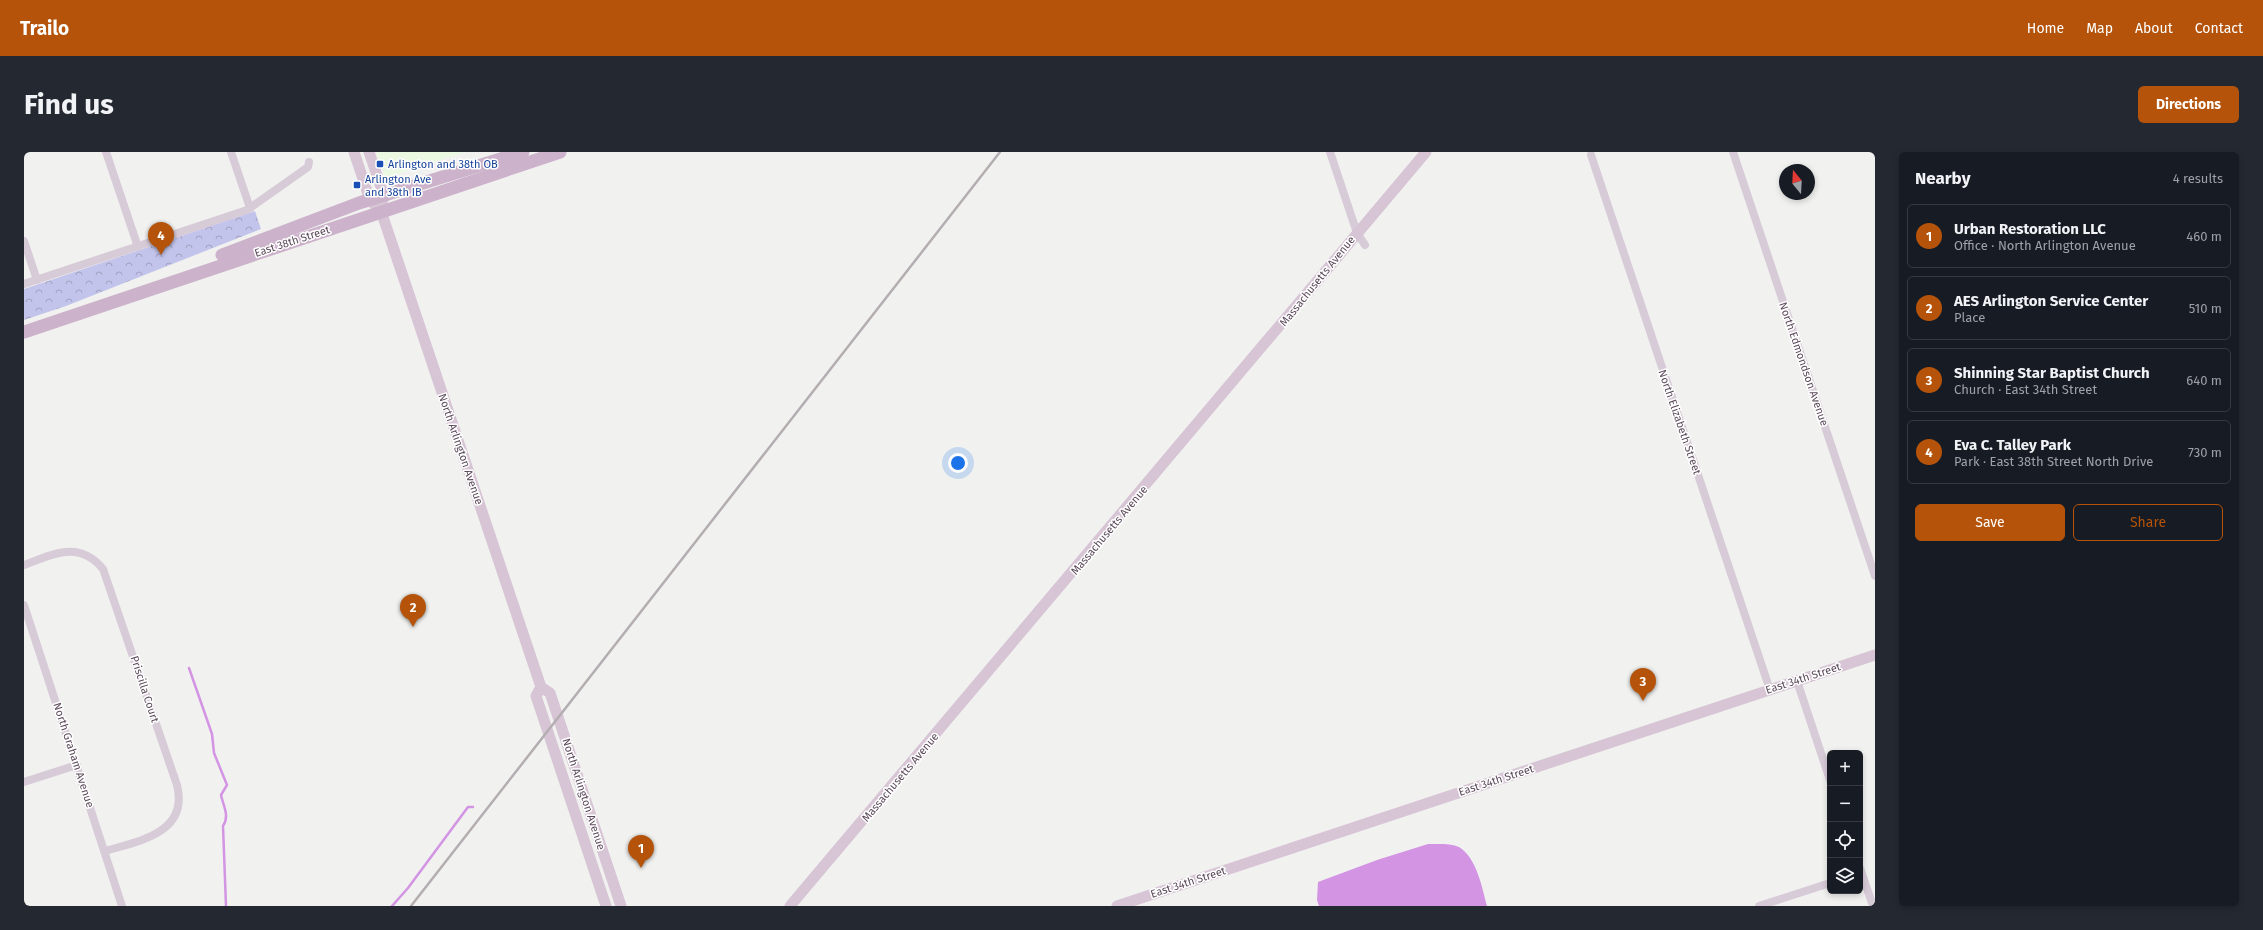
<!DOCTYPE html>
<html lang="en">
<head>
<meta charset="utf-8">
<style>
	body { margin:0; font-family:"Fira Sans",sans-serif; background:#242831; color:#f1f3f6 }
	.controls { position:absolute; right:12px; bottom:12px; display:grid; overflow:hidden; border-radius:6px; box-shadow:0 2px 6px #0003 }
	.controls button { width:36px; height:36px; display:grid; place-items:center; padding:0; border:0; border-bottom:1px solid #363941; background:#171b24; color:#f1f3f6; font:20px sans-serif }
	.compass { position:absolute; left:1755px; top:12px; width:36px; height:36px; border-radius:50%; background:#171b24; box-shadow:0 2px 6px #0003; rotate:342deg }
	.you { position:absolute; left:934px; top:311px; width:14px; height:14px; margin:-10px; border:3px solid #fff; border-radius:50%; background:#1a73e8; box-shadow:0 0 0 6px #1a73e833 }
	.badge { display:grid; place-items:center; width:26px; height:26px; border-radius:50%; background:#b45309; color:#fff; font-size:13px; font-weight:700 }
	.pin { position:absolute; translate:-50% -33px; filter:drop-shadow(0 1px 2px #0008) }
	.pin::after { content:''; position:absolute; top:21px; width:14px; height:12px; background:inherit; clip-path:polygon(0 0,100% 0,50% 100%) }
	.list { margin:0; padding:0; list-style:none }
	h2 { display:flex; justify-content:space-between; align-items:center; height:52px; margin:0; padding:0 16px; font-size:17px }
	h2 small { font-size:13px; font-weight:400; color:#9ea1a6 }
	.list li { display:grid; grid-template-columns:26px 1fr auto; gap:12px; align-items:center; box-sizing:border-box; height:64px; margin:0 8px 8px; padding:0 8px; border:1px solid #363941; border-radius:6px }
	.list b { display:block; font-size:15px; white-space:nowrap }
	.list p { margin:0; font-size:13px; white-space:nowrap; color:#9ea1a6 }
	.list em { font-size:13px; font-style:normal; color:#9ea1a6 }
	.actions { display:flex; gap:8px; padding:12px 16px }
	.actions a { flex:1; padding:9px 0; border:1px solid #b45309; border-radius:6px; text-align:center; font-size:14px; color:#b45309 }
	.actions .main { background:#b45309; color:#fff }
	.icon { flex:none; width:22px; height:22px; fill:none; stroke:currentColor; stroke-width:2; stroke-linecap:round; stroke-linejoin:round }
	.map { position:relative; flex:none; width:1851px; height:754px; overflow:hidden; border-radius:6px }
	header { display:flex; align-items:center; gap:24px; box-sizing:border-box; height:56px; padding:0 20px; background:#b45309; color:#fff }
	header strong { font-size:19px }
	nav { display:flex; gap:22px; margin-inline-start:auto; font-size:14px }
	.intro { display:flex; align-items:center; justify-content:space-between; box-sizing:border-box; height:96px; padding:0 24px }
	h1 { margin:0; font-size:28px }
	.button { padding:10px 18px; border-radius:6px; background:#b45309; color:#fff; font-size:14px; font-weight:700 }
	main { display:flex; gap:24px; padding:0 24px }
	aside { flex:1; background:#171b24; border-radius:6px; box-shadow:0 2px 6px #0003 }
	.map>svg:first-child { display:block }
	.medical { fill:#ebf9e3 }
	.park { fill:url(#park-crowns) }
	.water { fill:#d394e4 }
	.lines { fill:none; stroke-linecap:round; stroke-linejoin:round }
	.stream { stroke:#d394e4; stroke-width:2.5 }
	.street { stroke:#d8cbd8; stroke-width:8 }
	.secondary { stroke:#d7c5d5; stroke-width:11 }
	.primary { stroke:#ccb2ca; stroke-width:13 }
	.rail { stroke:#b4adb2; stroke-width:2.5 }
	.transit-dot { fill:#1a4fb4; stroke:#fff; stroke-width:1.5 }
	.labels { text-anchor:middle; stroke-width:3; stroke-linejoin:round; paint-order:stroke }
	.transit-label { font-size:11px; fill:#164399; stroke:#fff; text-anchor:start }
	.street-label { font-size:11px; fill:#5c4a5b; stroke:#fff }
</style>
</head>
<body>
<header>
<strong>Trailo</strong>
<nav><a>Home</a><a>Map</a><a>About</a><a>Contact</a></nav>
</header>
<div class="intro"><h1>Find us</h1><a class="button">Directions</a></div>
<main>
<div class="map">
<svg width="1851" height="754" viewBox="0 0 1851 754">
	<defs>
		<pattern id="park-crowns" width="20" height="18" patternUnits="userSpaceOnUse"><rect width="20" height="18" fill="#c3c4eb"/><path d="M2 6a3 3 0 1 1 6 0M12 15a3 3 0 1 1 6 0" fill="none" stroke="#a2a1c1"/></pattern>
	</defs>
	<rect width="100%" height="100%" fill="#f1f2f0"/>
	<path class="medical" d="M 352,0 L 441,0 L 361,26 Z"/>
	<path class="park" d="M 231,59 L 237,77 L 42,154 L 0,168 L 0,137 Z"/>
	<path class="water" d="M 1404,692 C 1413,692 1427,691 1435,695 C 1453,706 1458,736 1463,754 L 1295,754 L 1293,748 L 1294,730 L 1353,708 Z"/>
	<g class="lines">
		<g class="stream">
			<path d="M 165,516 L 188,582 L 190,601 L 203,633 L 197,643 C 199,653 206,664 199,674 L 202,754"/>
			<path d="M 368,754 L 384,736 L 444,655 L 449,655"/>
		</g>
		<g class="street">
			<path d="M 82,0 L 114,95"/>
			<path d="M 207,0 L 226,56"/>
			<path d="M 1306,0 L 1333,81 L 1341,93"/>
			<path d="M 1709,0 L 1851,424"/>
			<path d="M 1567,3 L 1746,538"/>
			<path d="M 0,89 L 13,128"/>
			<path d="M 0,132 L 223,58 L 284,15 L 285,10"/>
			<path d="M 0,413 C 30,402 55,388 79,417 L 153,633 C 165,681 115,689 81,699"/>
			<path d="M 0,453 L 98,754"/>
			<path d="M 1773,529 L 1806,628"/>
			<path d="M 0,630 L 53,613"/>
			<path d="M 1836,716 L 1849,754"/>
			<path d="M 1735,754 L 1806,731"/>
		</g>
		<g class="secondary">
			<path d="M 330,0 L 346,48 L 357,59 L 517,535 L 526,541 L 597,754"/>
			<path d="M 345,0 L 360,44 L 358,51"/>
			<path d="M 517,535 L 512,544 L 582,754"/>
			<path d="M 766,754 L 1402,0"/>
			<path d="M 1093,754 L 1851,503"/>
		</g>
		<g class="primary">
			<path d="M 198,103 L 335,51 L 499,0"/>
			<path d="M 0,180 L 536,0"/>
		</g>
		<path class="rail" d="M 387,754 L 976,0"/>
	</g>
	<g class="transit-dot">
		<rect x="352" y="8" width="8" height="8" rx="2"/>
		<rect x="329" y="29" width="8" height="8" rx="2"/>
	</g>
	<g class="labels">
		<g class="transit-label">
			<text x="364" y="16">Arlington and 38th OB</text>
			<text x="341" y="31">Arlington Ave<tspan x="341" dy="13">and 38th IB</tspan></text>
		</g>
		<g class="street-label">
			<text transform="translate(268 89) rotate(-18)" y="4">East 38th Street</text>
			<text transform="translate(1293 129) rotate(-51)" y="4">Massachusetts Avenue</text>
			<text transform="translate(1780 212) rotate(71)" y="4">North Edmondson Avenue</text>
			<text transform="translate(1656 270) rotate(71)" y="4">North Elizabeth Street</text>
			<text transform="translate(437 297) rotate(71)" y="4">North Arlington Avenue</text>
			<text transform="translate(1085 378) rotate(-50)" y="4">Massachusetts Avenue</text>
			<text transform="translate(1779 526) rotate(-18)" y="4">East 34th Street</text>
			<text transform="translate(121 537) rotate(72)" y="4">Priscilla Court</text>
			<text transform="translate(50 603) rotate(72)" y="4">North Graham Avenue</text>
			<text transform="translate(876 625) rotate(-50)" y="4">Massachusetts Avenue</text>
			<text transform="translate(1472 628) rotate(-18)" y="4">East 34th Street</text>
			<text transform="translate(560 642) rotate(72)" y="4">North Arlington Avenue</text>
			<text transform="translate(1164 730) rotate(-18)" y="4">East 34th Street</text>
		</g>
	</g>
</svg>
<div class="controls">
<button>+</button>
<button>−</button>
<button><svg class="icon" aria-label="locate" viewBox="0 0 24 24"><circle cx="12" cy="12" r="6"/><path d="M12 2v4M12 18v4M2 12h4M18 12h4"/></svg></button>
<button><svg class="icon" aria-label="layers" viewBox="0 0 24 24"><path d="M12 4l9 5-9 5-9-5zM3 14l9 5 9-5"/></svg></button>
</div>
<svg class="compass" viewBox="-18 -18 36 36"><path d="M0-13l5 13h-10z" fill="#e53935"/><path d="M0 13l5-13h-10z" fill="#9ea1a6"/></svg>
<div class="you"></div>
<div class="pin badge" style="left:617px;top:716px">1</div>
<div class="pin badge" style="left:389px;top:475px">2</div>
<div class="pin badge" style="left:1619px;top:549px">3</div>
<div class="pin badge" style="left:137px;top:103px">4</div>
</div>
<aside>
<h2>Nearby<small>4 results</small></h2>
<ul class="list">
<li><span class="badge">1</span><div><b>Urban Restoration LLC</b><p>Office · North Arlington Avenue</p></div><em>460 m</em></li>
<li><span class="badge">2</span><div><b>AES Arlington Service Center</b><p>Place</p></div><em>510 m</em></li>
<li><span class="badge">3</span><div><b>Shinning Star Baptist Church</b><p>Church · East 34th Street</p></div><em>640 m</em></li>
<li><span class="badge">4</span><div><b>Eva C. Talley Park</b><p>Park · East 38th Street North Drive</p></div><em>730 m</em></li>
</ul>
<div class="actions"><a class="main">Save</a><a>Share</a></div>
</aside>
</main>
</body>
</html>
